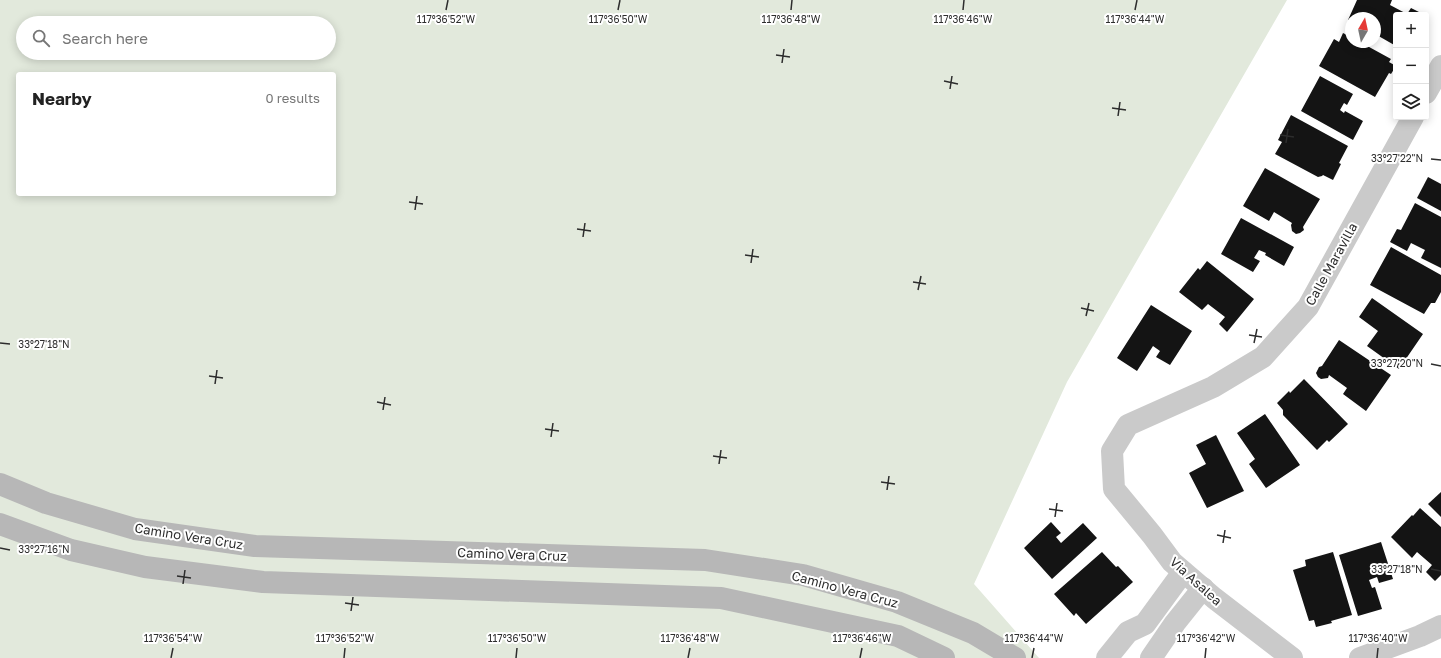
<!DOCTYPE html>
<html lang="en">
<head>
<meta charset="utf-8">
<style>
	body { margin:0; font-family:"Golos Text",sans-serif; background:#f6f6f6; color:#222 }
	.controls { position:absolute; right:12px; top:12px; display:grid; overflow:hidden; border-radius:4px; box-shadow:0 2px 10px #0003 }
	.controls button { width:36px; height:36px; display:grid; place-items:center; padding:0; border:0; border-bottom:1px solid #e0e0e0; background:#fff; color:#222; font:20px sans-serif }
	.compass { position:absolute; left:1345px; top:12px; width:36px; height:36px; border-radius:50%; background:#fff; box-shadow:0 2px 10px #0003; rotate:9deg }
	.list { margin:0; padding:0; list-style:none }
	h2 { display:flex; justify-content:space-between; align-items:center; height:52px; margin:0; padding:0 16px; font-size:17px }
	h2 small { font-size:13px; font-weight:400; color:#767676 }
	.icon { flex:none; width:22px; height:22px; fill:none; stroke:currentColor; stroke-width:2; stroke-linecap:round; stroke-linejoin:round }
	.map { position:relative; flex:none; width:1441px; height:658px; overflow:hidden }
	.search { position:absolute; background:#fff; box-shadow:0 2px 10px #0003; left:16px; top:16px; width:320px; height:44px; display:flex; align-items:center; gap:10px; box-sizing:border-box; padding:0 14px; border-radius:22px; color:#767676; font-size:15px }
	.panel { position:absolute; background:#fff; box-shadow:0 2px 10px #0003; left:16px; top:72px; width:320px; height:124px; border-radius:4px }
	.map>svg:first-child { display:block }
	.green { fill:#e2e9dc; fill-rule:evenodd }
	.building { fill:#141414 }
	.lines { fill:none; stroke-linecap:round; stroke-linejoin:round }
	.street { stroke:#cacaca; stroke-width:22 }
	.secondary { stroke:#b7b7b7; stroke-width:22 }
	.ticks { fill:none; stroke:#2d2d2d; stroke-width:1.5 }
	.labels { text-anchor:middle; stroke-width:4; stroke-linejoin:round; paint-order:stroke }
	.street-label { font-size:13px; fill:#2d2d2d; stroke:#fff }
	.ticks-label { font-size:10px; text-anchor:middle; fill:#2d2d2d; stroke:#fff; stroke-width:4; stroke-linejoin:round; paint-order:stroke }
</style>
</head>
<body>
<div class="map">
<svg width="1441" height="658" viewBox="0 0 1441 658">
	<rect width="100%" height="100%" fill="#fff"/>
	<path class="green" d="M 0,0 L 1287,0 L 1067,382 L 974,584 L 1039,658 L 0,658 ZM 23,23 L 329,23 L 329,53 L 23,53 ZM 18,74 L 334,74 L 334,194 L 18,194 Z"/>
	<g class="building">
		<path d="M 1357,0 L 1392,0 L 1390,5 L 1407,14 L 1411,8 L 1421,13 L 1419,15 L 1396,15 L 1396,46 L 1375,34 L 1375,18 L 1351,18 L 1351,21 L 1348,20 Z"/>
		<path d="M 1343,33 L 1351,37 L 1351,42 L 1360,42 L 1391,59 L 1389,62 L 1396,66 L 1391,74 L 1389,73 L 1375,97 L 1319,66 L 1334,39 L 1339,42 Z"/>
		<path d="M 1320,76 L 1353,94 L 1347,105 L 1344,103 L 1340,110 L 1344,113 L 1345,111 L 1363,121 L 1353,140 L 1301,111 Z"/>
		<path d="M 1291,115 L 1348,146 L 1339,163 L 1341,164 L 1333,180 L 1323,175 L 1322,176 L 1318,177 L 1275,154 L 1282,142 L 1278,140 Z"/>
		<path d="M 1265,168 L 1320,199 L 1303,227 L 1304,230 L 1300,233 L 1296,234 L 1292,231 L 1291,225 L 1292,223 L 1274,212 L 1269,221 L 1243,206 Z"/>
		<path d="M 1428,177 L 1441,184 L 1441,211 L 1417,198 Z"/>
		<path d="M 1415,203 L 1441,217 L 1441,268 L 1421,258 L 1425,250 L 1411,243 L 1407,251 L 1390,242 L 1397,229 L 1401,230 Z"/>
		<path d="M 1241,218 L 1294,247 L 1284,266 L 1265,255 L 1266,253 L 1259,250 L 1254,258 L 1260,261 L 1253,272 L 1221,254 Z"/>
		<path d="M 1391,247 L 1441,275 L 1441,292 L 1435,303 L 1431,303 L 1424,314 L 1370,285 Z"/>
		<path d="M 1207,261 L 1254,299 L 1227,332 L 1219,324 L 1225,317 L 1208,304 L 1202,310 L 1179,292 L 1198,268 L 1200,270 Z"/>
		<path d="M 1372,298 L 1423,334 L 1399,369 L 1367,346 L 1378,331 L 1359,317 Z"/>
		<path d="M 1151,305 L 1192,331 L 1170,365 L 1156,357 L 1160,351 L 1153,346 L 1137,371 L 1117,358 Z"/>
		<path d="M 1339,340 L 1391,375 L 1366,411 L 1343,394 L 1347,388 L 1329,375 L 1328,378 L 1321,379 L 1318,377 L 1316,373 L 1319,367 L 1322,366 Z"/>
		<path d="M 1304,379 L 1348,424 L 1329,442 L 1327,440 L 1317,450 L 1283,415 L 1283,410 L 1277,403 L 1289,391 L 1290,393 Z"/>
		<path d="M 1265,414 L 1300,465 L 1266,488 L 1249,464 L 1255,459 L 1237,433 Z"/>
		<path d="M 1216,435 L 1244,491 L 1207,508 L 1189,473 L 1206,464 L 1196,445 Z"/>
		<path d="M 1441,492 L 1441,517 L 1428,504 Z"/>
		<path d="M 1420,508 L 1441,527 L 1441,575 L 1435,581 L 1426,572 L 1432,565 L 1417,552 L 1412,558 L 1391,537 L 1412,515 L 1413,516 Z"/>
		<path d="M 1051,522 L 1061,533 L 1056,537 L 1061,543 L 1083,523 L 1097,538 L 1052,579 L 1024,548 Z"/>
		<path d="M 1381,542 L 1393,579 L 1379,583 L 1377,577 L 1369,580 L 1372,588 L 1375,587 L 1382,609 L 1358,616 L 1339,555 Z"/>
		<path d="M 1102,552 L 1116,567 L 1118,566 L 1133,582 L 1086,624 L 1076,613 L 1074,616 L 1054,594 Z"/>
		<path d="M 1333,552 L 1352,615 L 1331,621 L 1332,623 L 1316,627 L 1314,620 L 1309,621 L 1293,570 L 1306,566 L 1305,560 Z"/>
	</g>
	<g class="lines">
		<g class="street">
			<path d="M 1426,93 L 1441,66"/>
			<path d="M 1107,658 L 1128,632 L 1145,624 L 1183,572"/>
			<path d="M 1151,658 L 1175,623 L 1203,588"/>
			<path d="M 1292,658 L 1214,598 L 1172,562 L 1152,535 L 1114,489 L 1112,451 L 1128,425 L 1213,387 L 1263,357 L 1308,307 L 1413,117"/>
			<path d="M 1360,658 L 1420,636 L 1441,626"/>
		</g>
		<g class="secondary">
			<path d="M 0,484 L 46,503 L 135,529 L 255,546 L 705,560 L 803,575 L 897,602 L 973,633 L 1015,658"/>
			<path d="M 0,524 L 71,550 L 145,567 L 263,582 L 721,598 L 898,636 L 944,658"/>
		</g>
	</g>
	<path class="ticks" d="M 446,10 L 448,0M 618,10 L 620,0M 791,10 L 792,0M 963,10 L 964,0M 1135,10 L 1137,0M 776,55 L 790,57M 782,63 L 784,49M 944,81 L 958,84M 950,89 L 952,76M 1112,108 L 1126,110M 1118,116 L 1120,102M 1280,135 L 1294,137M 1286,143 L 1288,129M 1431,159 L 1441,160M 409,202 L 423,204M 415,210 L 417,196M 577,229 L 591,231M 583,237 L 585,223M 745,255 L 759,257M 751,263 L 753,249M 913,282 L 926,284M 918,290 L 921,276M 1081,308 L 1094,311M 1086,316 L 1089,303M 1249,335 L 1262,337M 0,343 L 10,344M 1254,343 L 1257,329M 1431,364 L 1441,366M 209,376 L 223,378M 215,384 L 217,370M 377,402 L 391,405M 383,410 L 385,397M 545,429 L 559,431M 551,437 L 553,423M 713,456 L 727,458M 719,464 L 721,450M 881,482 L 895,484M 887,490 L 889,476M 1049,509 L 1063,511M 1055,517 L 1057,503M 1217,535 L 1231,538M 1223,543 L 1225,530M 0,548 L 10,550M 1431,569 L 1441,571M 177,576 L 191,578M 183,584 L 185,570M 345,603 L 359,605M 351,611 L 353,597M 171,658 L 173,648M 344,658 L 345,648M 516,658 L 517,648M 688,658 L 690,648M 860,658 L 862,648M 1032,658 L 1034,648M 1205,658 L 1206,648M 1377,658 L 1378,648"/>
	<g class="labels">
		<g class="street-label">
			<text transform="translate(1331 264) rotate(-61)" y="5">Calle Maravilla</text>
			<text transform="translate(189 536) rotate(9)" y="5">Camino Vera Cruz</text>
			<text transform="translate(512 554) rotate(2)" y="5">Camino Vera Cruz</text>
			<text transform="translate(1196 581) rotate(42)" y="5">Via Asalea</text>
			<text transform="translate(845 589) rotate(15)" y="5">Camino Vera Cruz</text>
		</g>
	</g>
	<g class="ticks-label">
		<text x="446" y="23">117°36'52"W</text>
		<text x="618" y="23">117°36'50"W</text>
		<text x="791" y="23">117°36'48"W</text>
		<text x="963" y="23">117°36'46"W</text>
		<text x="1135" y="23">117°36'44"W</text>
		<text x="1397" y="162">33°27'22"N</text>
		<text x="44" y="348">33°27'18"N</text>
		<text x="1397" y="367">33°27'20"N</text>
		<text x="44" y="553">33°27'16"N</text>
		<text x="1397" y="573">33°27'18"N</text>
		<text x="173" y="642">117°36'54"W</text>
		<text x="345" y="642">117°36'52"W</text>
		<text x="517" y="642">117°36'50"W</text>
		<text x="690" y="642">117°36'48"W</text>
		<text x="862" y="642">117°36'46"W</text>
		<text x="1034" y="642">117°36'44"W</text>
		<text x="1206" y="642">117°36'42"W</text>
		<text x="1378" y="642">117°36'40"W</text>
	</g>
</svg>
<div class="controls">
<button>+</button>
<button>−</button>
<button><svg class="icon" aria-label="layers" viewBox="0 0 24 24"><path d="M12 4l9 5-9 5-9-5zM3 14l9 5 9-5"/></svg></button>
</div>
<svg class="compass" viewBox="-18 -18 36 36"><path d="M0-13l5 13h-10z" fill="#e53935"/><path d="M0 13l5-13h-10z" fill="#767676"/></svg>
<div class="search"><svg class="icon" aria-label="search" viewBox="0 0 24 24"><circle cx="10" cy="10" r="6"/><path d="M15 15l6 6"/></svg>Search here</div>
<section class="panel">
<h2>Nearby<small>0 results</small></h2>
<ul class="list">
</ul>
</section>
</div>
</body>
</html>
